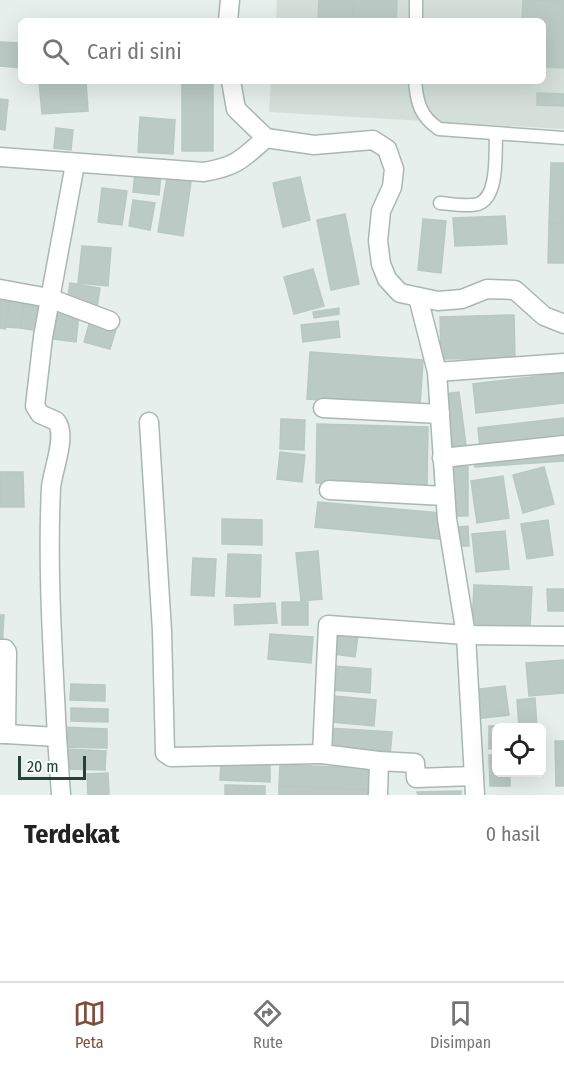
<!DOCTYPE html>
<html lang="id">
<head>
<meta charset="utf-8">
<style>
	body { margin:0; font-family:"Fira Sans Condensed",sans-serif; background:#f6f6f6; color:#222 }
	.controls { position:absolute; right:18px; bottom:18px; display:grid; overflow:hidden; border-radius:9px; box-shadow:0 6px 24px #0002 }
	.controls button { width:54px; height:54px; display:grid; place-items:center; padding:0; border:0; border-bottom:2px solid #e0e0e0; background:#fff; color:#222; font:30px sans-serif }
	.scale { position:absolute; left:18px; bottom:15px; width:68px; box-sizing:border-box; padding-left:6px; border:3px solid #24423a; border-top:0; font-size:16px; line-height:21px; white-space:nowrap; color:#24423a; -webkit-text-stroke:4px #f7fbf9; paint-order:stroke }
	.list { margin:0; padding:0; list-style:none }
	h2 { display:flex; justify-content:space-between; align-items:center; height:78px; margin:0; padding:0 24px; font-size:26px }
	h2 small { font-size:20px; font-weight:400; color:#767676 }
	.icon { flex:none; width:33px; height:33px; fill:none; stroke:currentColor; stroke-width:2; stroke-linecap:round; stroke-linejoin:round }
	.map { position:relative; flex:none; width:564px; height:795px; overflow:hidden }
	.search { position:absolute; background:#fff; box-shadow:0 6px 24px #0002; left:18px; right:18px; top:18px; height:66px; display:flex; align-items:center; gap:15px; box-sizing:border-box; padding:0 21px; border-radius:9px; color:#767676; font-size:22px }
	.sheet { height:186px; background:#fff }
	nav { display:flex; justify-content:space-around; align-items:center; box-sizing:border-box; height:84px; border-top:2px solid #e0e0e0; background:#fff; font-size:16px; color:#767676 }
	nav a { display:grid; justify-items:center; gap:3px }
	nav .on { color:#804e3d }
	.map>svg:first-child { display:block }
	.built { fill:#d4dfda }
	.building { fill:#bbcac4; stroke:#b8c9c2; stroke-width:1.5 }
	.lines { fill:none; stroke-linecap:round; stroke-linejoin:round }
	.lane-casing { stroke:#a8b8b2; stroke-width:15 }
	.street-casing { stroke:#a8b8b2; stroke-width:21 }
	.lane { stroke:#fff; stroke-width:12 }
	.street { stroke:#fff; stroke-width:18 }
</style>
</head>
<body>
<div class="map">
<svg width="564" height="795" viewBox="0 0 564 795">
	<rect width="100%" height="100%" fill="#e6efeb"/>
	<path class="built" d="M 277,0 L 564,0 L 564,129 L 269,112 L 271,81 L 543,81 L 543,21 L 276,21 Z"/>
	<g class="building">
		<path d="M 319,0 L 354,0 L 353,21 L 318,21 Z"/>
		<path d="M 354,0 L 397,0 L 396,21 L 353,21 Z"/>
		<path d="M 523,0 L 564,0 L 564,68 L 543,67 L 543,21 L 522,21 Z"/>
		<path d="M 0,42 L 21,43 L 21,68 L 0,66 Z"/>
		<path d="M 39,81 L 86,81 L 88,111 L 42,114 Z"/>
		<rect x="182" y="81" width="31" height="70"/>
		<path d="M 537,93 L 564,94 L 564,106 L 537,105 Z"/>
		<path d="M 0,99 L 8,100 L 5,130 L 0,129 Z"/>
		<path d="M 140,117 L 175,120 L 173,154 L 138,152 Z"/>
		<path d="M 56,128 L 73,130 L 71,150 L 54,148 Z"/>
		<path d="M 551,163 L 564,163 L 564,223 L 549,223 Z"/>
		<path d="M 135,171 L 161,174 L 159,195 L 133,192 Z"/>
		<path d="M 167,177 L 191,182 L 183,236 L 158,232 Z"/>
		<path d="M 300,177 L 310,220 L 283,227 L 273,183 Z"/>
		<path d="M 102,188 L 127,191 L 122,225 L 98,222 Z"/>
		<path d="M 133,200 L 155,203 L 150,230 L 129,226 Z"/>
		<path d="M 345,214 L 359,284 L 331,290 L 317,220 Z"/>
		<path d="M 505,216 L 507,244 L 455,246 L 453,218 Z"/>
		<path d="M 423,219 L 446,221 L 441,273 L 418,270 Z"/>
		<path d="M 549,223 L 564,223 L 564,263 L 548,263 Z"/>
		<path d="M 82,246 L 111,248 L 108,286 L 78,283 Z"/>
		<path d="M 313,269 L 324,306 L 294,314 L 284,277 Z"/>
		<path d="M 70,283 L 100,288 L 97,308 L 67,303 Z"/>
		<path d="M 10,295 L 24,297 L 21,328 L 6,327 Z"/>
		<path d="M 24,297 L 44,299 L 40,331 L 21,328 Z"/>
		<path d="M 0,299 L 9,300 L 5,329 L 0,328 Z"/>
		<path d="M 339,308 L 339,314 L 314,318 L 313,312 Z"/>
		<path d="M 57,312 L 79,314 L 76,342 L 54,339 Z"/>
		<path d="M 514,315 L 515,358 L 441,359 L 440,317 Z"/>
		<path d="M 90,321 L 116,329 L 110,349 L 84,342 Z"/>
		<path d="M 338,321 L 340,337 L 303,342 L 301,325 Z"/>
		<path d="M 310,352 L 423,360 L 420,406 L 307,399 Z"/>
		<path d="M 564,373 L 564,403 L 476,413 L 473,384 Z"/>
		<path d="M 459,392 L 466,445 L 450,447 L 443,394 Z"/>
		<path d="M 564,418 L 564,439 L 480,448 L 478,428 Z"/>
		<path d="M 281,419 L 305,420 L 304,450 L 280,449 Z"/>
		<path d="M 317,424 L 428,427 L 427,486 L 316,483 Z"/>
		<path d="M 280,452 L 305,455 L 302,482 L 277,479 Z"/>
		<path d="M 564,454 L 564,461 L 475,467 L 475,460 Z"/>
		<rect x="451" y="466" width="17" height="50"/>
		<path d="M 544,467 L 554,504 L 523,513 L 513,475 Z"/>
		<path d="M 0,472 L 23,472 L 24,507 L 0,507 Z"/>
		<path d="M 503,476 L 509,518 L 477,523 L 471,481 Z"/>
		<path d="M 318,502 L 441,513 L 439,539 L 315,527 Z"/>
		<path d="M 222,519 L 262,520 L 262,545 L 222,544 Z"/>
		<path d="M 548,520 L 553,555 L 527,559 L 521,524 Z"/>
		<path d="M 468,526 L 469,546 L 460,546 L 459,527 Z"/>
		<path d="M 505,531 L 509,569 L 476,572 L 472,534 Z"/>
		<path d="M 318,551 L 322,599 L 301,601 L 296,553 Z"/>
		<path d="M 228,554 L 261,555 L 260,597 L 226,596 Z"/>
		<path d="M 193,558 L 216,559 L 214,596 L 191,595 Z"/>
		<path d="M 474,585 L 532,587 L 530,627 L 472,625 Z"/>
		<path d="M 547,589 L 564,589 L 564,611 L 548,611 Z"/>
		<rect x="282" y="602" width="26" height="23"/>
		<path d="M 275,603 L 277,623 L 235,625 L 234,605 Z"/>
		<path d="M 0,615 L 4,615 L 2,649 L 0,648 Z"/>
		<path d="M 337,633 L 358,636 L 355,657 L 334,654 Z"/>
		<path d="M 270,634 L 313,637 L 311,663 L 268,659 Z"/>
		<path d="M 564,660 L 564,693 L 529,696 L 526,663 Z"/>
		<path d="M 335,666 L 371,669 L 370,693 L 333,690 Z"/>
		<path d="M 71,684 L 105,685 L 105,701 L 70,700 Z"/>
		<path d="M 505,686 L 509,715 L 475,719 L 472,690 Z"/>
		<path d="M 334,696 L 376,700 L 374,726 L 332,722 Z"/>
		<path d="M 535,698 L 537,728 L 519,728 L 517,700 Z"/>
		<path d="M 71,708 L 108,709 L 108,722 L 71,721 Z"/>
		<path d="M 489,726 L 514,726 L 514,728 L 496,728 L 496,748 L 489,749 Z"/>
		<path d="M 62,727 L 107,729 L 107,748 L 62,747 Z"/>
		<path d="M 328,728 L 392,732 L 390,757 L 326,752 Z"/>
		<path d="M 555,741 L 564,741 L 564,786 L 556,786 Z"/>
		<path d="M 67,749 L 106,751 L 105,770 L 66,769 Z"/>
		<path d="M 489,755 L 496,755 L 496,772 L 510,772 L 510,786 L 490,786 Z"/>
		<path d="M 221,761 L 270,762 L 270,782 L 220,780 Z"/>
		<path d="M 280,765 L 375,768 L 374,790 L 279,786 Z"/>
		<path d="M 108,773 L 109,795 L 88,795 L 87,774 Z"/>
		<path d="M 225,785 L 265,786 L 265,795 L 225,795 Z"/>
		<path d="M 279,786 L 374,790 L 374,795 L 279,795 Z"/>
		<path d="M 461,791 L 461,795 L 418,795 L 417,792 Z"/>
	</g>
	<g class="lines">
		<g class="lane-casing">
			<g id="lane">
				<path d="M 416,21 L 416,0"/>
				<path d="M 415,81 C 417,103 420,116 439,129 L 564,138"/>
				<path d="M 440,203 C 452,204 467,207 478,204 C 499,197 495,153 496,134"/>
			</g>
		</g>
		<g class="street-casing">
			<g id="street">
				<path d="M 228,21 L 230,0"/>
				<path d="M 231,81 L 236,109 L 266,138 L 314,145 L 373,140 L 387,149 L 394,169 L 392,187 L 381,211 L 378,241 L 381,264 L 387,279 L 400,293 L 438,301 L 462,299 L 487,289 L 515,290 L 544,316 L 564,324"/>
				<path d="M 0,157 L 204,172 C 237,166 241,160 266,138"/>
				<path d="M 0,289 L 49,298 L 110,321"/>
				<path d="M 418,297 L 437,372 L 447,519 L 466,635 L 475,795"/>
				<path d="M 437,372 L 564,363"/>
				<path d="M 323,408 L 440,414"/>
				<path d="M 149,422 L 162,631 L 165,753 L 171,757 L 322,754"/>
				<path d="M 442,458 L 564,445"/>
				<path d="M 329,490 L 445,496"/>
				<path d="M 0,649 L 5,649 L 7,652 L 6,734 L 0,734"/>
				<path d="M 6,734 L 57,737 L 61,795"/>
				<path d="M 57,737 C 53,654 47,571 51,488 C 52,471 68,435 56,421 L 40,414 L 35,406 L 43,337 L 75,164"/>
				<path d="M 474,776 L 416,778 L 415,763 L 379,761 L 322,754 L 328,625 L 466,635 L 564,636"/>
				<path d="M 378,795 L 379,761"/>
			</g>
		</g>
		<use href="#lane" class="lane"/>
		<use href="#street" class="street"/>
	</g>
</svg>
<div class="controls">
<button><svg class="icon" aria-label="locate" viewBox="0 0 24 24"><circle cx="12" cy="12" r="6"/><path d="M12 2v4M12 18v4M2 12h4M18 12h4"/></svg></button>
</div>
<div class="scale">20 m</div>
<div class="search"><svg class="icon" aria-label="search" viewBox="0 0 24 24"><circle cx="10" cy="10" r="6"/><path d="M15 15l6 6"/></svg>Cari di sini</div>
</div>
<section class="sheet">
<h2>Terdekat<small>0 hasil</small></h2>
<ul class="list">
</ul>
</section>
<nav>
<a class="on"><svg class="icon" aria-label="map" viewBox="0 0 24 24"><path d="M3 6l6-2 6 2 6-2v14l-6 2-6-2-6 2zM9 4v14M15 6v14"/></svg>Peta</a>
<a><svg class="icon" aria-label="directions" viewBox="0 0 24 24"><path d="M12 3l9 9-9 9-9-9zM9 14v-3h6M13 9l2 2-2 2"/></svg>Rute</a>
<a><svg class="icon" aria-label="saved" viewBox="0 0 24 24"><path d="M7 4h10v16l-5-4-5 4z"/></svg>Disimpan</a>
</nav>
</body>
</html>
